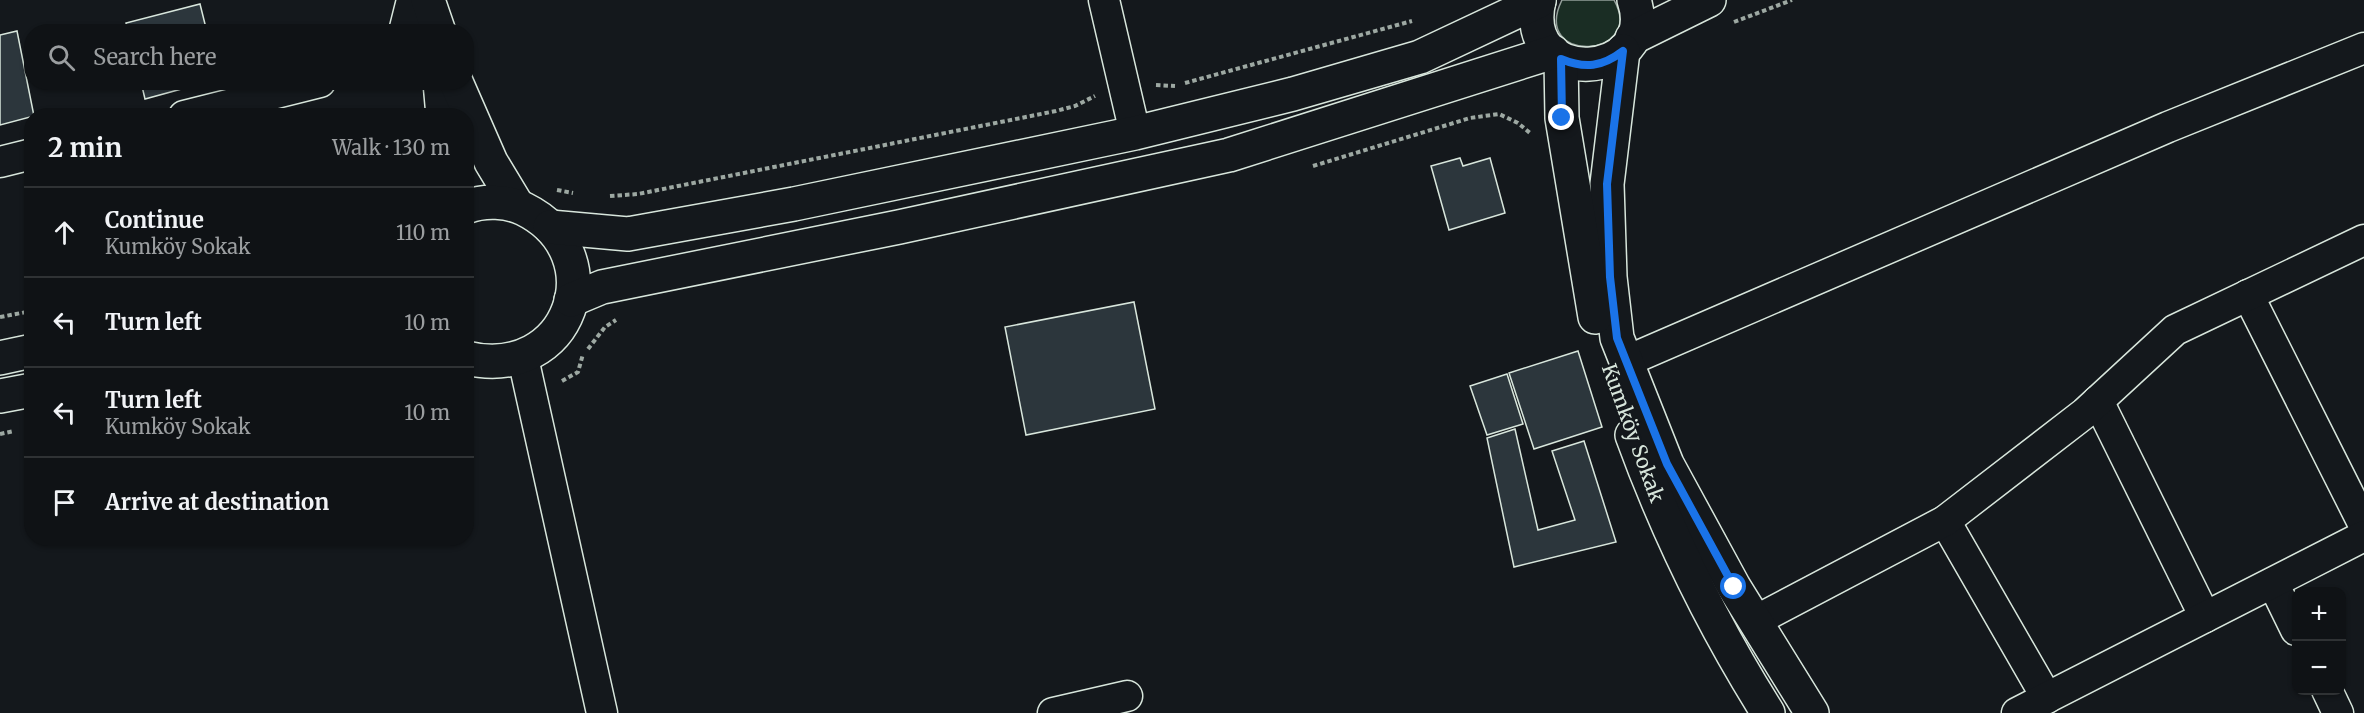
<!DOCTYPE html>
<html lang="en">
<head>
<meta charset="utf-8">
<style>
	body { margin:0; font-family:Merriweather,serif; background:#181b1e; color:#f1f3f6 }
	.controls { position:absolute; right:18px; bottom:18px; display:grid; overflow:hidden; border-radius:12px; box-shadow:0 2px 4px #0004 }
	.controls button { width:54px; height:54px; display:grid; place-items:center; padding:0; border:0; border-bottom:2px solid #2f3234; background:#0f1215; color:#f1f3f6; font:30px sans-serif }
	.stop { position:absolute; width:18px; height:18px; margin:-14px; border:4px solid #1a73e8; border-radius:50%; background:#fff }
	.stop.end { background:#1a73e8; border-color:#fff; box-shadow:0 2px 6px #0008 }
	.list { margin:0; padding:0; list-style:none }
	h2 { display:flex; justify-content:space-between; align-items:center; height:78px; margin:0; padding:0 24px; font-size:26px }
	h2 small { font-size:20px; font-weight:400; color:#9b9ea0 }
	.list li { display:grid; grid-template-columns:39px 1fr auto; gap:18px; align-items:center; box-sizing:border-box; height:90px; padding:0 24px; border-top:2px solid #2f3234 }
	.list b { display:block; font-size:22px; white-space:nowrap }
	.list p { margin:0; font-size:20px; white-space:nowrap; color:#9b9ea0 }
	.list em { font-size:20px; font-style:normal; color:#9b9ea0 }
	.icon { flex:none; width:33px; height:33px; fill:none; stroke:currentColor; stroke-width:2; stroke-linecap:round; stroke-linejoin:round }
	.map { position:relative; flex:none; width:2364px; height:713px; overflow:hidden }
	.search { position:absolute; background:#0f1215; box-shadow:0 2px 4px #0004; left:24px; top:24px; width:450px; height:66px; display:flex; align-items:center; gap:15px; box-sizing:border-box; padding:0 21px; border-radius:24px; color:#9b9ea0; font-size:22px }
	.panel { position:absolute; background:#0f1215; box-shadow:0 2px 4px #0004; left:24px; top:108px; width:450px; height:438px; border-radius:24px }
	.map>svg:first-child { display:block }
	.green { fill:#1a2d24; stroke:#939e99; stroke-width:1.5 }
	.building { fill:#2c363c; stroke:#d8e6dc; stroke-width:1.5 }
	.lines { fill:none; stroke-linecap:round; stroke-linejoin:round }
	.minor-casing { stroke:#d8e6dc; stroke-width:33 }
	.secondary-casing { stroke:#d8e6dc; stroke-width:36 }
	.path { stroke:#9da8a2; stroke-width:4; stroke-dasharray:4.5 3; stroke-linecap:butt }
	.minor { stroke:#14181c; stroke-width:30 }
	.secondary { stroke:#14181c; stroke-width:33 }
	.route { stroke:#1a73e8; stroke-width:8 }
	.labels { text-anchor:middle; stroke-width:4.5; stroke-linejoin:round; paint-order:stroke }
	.street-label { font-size:20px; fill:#d8e6dc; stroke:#14181c }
</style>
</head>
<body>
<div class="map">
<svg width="2364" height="713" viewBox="0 0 2364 713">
	<rect width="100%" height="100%" fill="#14181c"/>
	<path class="green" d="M 1562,0 L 1614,0 C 1647,59 1530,65 1562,0 Z"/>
	<g class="building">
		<path d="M 200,4 L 207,32 L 128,32 L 126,23 Z"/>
		<path d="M 17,31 L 34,116 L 0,125 L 0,35 Z"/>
		<path d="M 141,82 L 207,82 L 145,99 Z"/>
		<path d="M 1460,158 L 1463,166 L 1490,158 L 1505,213 L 1449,230 L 1431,166 Z"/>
		<path d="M 1134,302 L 1155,409 L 1026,435 L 1005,327 Z"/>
		<path d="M 1578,351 L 1602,427 L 1534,449 L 1509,373 Z"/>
		<path d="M 1507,374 L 1523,424 L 1487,435 L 1470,386 Z"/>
		<path d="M 1515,429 L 1538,530 L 1575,520 L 1552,451 L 1584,441 L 1616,542 L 1514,567 L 1487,438 Z"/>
	</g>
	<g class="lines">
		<g class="minor-casing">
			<g id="minor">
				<path d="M 1104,0 L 1135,133"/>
				<path d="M 404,32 L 412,0"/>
				<path d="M 184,116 L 320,82"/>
				<path d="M 0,162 L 32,154"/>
				<path d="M 2248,295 L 2364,525"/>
				<path d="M 523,358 L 602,713"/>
				<path d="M 1627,361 L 2168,127 L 2364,48"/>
				<path d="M 2098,401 L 2205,617"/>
				<path d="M 1945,521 L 2047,698"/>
				<path d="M 2273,583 L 2296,630"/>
				<path d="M 1755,621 L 1945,521 L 2085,413 L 2175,330 L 2364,240"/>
				<path d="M 2327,690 L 2338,713"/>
				<path d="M 1053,713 L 1127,696"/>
				<path d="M 2017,713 L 2364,536"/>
			</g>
		</g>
		<g class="secondary-casing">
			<g id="secondary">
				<path d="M 428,0 L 439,32"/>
				<path d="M 1539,0 C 1518,91 1661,80 1634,0"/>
				<path d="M 1632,38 L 1709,0"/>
				<path d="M 1623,51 L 1607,184 L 1610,277 L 1617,338 L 1667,464 L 1734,587 L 1812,713"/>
				<path d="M 1561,59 L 1562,118 L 1595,317"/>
				<path d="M 440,82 L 443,116"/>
				<path d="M 456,82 L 491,162 L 517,205"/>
				<path d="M 466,207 C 484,200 508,201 524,209 C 615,254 571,383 466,358"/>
				<path d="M 550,227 L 628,234 L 794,204 L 1135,133 L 1293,94 L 1420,57 L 1539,1"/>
				<path d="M 571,300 L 602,287 L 899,227 L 1229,155 L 1553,52"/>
				<path d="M 0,358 L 32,351"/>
				<path d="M 0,396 L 32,390"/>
				<path d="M 1632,435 C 1668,534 1712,624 1768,713"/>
			</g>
		</g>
		<g class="path">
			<path d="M 1734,22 L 1792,0"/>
			<path d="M 1185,83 L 1412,21"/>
			<path d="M 1156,85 L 1175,86"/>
			<path d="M 1313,166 L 1470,118 L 1499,114 L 1518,123 L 1530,133"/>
			<path d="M 557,190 L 573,193"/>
			<path d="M 610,196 L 638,194 L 1056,111 L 1075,106 L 1095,96"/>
			<path d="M 0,317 L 32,311"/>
			<path d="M 588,349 L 605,327 L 616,320"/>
			<path d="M 562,381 L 578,372 L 583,354"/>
			<path d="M 0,434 L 14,431"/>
		</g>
		<use href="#minor" class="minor"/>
		<use href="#secondary" class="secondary"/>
	</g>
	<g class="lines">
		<path class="route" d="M 1562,118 L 1561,59 C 1585,69 1602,67 1623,51 L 1607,184 L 1610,277 L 1617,338 L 1667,464 L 1734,587"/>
	</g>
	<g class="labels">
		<g class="street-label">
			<text transform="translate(1633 433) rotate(70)" y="7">Kumköy Sokak</text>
		</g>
	</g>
</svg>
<div class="controls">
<button>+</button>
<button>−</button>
</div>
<div class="stop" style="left:1734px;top:587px"></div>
<div class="stop end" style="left:1562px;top:118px"></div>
<div class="search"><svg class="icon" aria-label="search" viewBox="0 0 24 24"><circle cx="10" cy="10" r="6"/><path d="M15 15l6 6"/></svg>Search here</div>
<section class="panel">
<h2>2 min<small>Walk · 130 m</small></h2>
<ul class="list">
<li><svg class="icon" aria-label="ahead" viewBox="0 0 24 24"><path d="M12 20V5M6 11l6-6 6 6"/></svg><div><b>Continue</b><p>Kumköy Sokak</p></div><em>110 m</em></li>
<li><svg class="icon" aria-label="left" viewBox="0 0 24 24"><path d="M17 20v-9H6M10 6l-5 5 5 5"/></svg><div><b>Turn left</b></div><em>10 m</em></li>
<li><svg class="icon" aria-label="left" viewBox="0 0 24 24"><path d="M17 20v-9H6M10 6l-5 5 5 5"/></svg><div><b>Turn left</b><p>Kumköy Sokak</p></div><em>10 m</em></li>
<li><svg class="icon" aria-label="arrive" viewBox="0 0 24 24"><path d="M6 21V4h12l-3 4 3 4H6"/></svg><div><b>Arrive at destination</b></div></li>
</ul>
</section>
</div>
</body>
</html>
